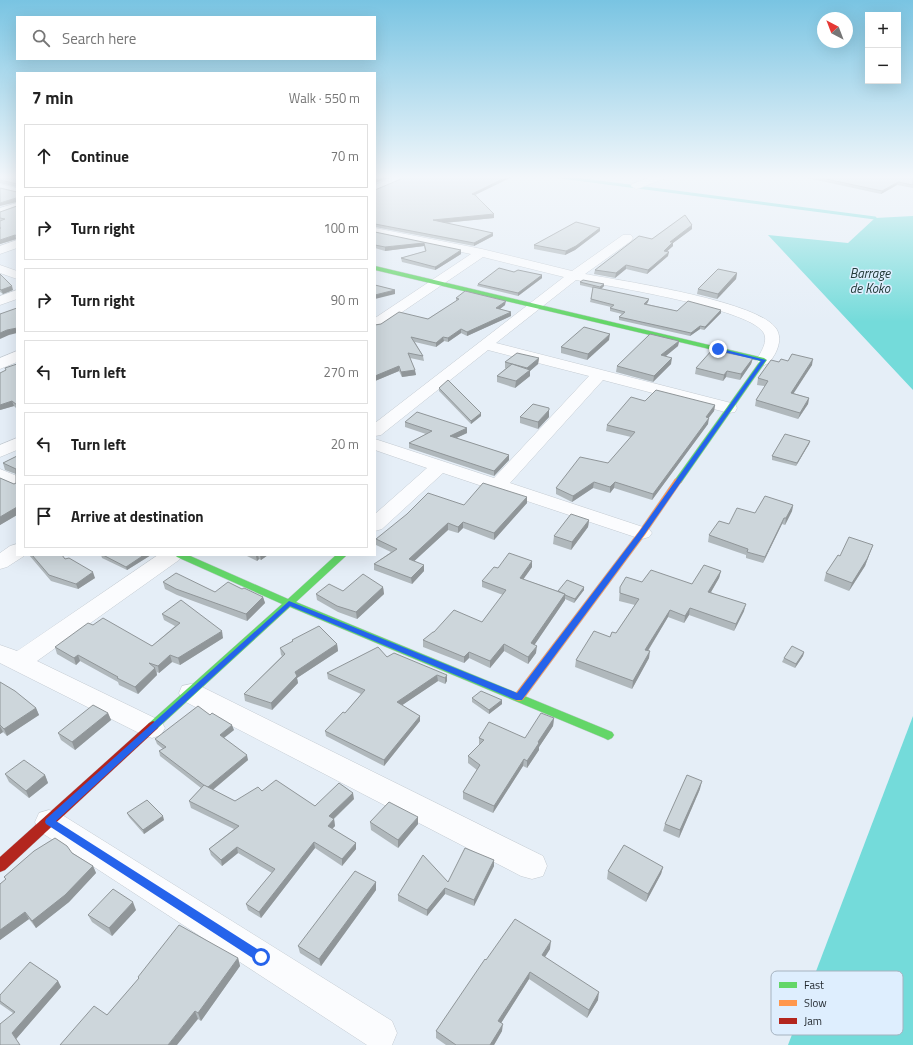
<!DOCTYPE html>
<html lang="en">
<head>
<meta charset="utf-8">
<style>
	body { margin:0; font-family:"Titillium Web",sans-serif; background:#f6f6f6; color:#222 }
	.controls { position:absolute; right:12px; top:12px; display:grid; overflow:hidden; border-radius:0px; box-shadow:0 4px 16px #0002 }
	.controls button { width:36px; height:36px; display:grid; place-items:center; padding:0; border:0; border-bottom:1px solid #e0e0e0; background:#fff; color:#222; font:20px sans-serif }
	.compass { position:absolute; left:817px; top:12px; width:36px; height:36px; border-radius:50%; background:#fff; box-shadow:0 4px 16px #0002; rotate:318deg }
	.stop { position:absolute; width:12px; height:12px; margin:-9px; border:3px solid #2563eb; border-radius:50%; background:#fff }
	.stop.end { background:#2563eb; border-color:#fff; box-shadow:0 1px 4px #0008 }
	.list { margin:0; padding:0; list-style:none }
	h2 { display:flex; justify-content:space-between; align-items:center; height:52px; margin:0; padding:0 16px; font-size:17px }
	h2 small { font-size:13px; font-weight:400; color:#767676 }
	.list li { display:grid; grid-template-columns:26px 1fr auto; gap:12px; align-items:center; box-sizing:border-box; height:64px; margin:0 8px 8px; padding:0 8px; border:1px solid #e0e0e0; border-radius:0px }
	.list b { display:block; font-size:15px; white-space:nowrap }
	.list em { font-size:13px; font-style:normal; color:#767676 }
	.icon { flex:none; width:22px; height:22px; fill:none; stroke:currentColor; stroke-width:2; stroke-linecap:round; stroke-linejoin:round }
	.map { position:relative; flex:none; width:913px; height:1045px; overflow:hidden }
	.search { position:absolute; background:#fff; box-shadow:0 4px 16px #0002; left:16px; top:16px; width:360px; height:44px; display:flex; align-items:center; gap:10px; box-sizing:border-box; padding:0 14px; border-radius:0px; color:#767676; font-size:15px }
	.panel { position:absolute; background:#fff; box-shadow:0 4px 16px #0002; left:16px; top:72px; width:360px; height:484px; border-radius:0px }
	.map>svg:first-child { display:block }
	.water { fill:#74dbda }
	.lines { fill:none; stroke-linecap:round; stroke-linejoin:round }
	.stream { stroke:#74dbda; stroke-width:3 }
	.street-casing { stroke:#c4cbd2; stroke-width:1 }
	.fast-casing { stroke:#c4cbd2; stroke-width:1 }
	.slow-casing { stroke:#c4cbd2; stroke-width:1 }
	.jam-casing { stroke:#c4cbd2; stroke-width:1 }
	.street { fill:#fbfcfe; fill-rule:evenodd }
	.fast { fill:#63d668; fill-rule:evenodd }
	.slow { fill:#ff974d; fill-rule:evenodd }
	.jam { fill:#b3261e; fill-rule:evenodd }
	.wall { fill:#b0b8bc }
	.shaded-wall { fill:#909699 }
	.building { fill:#cdd6db; stroke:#909699 }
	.route { fill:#2563eb }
	.labels { text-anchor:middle; stroke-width:3; stroke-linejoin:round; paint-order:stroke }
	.far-water-label { font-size:13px; font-style:italic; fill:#233b39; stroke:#deeefe }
	.key { fill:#deeefe; stroke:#a6b3c0; stroke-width:1 }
	.key-label { font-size:11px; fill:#23292f }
</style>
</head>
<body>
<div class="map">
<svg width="913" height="1045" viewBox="0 0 913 1045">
	<rect width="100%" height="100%" fill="#e5eef7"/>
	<g class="water">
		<path d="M 913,216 L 913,390 L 768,235 L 848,243 L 875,218 Z"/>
		<path d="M 913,716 L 913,1045 L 788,1045 Z"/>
	</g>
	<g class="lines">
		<path class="stream" d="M 553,176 L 875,218"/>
		<g class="street-casing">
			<g id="street">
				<path d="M 396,176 L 408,176 L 407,178 L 375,192 L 375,185 Z"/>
				<path d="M 654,176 L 667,176 L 666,178 L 640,188 L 636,189 L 631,186 L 632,184 Z"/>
				<path d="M 0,184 L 17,188 L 17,194 L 0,190 Z"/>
				<path d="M 17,203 L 17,209 L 0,214 L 0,208 Z"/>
				<path d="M 375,228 L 482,249 L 572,271 L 623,235 L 631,235 L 633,238 L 631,241 L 585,274 C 623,281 752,300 775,327 C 784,338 777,353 769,363 L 764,365 L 759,363 L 756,360 C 761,353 769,340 763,332 C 747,308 609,286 576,280 L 496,343 L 735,404 L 737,408 L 735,412 L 729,413 L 603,380 L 510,483 L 649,529 L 652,533 L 649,537 L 642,539 L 635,537 L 443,473 L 382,529 L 375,531 L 375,514 L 427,468 L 375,450 L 375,439 L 494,478 L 589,376 L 488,350 L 381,435 L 375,436 L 375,423 L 564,277 L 483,257 L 380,327 L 375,328 L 375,318 L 471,254 L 375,234 Z"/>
				<path d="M 17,240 L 17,248 L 0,254 L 0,246 Z"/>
				<path d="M 0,265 L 17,271 L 17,279 L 0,273 Z"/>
				<path d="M 17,290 L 17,299 L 0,305 L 0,296 Z"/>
				<path d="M 17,351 L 17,362 L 0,369 L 0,358 Z"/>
				<path d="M 17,438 L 17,450 L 0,457 L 0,445 Z"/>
				<path d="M 0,469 L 17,476 L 17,489 L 0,482 Z"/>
				<path d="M 17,544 L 17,555 L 24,556 L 7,567 L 0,569 L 0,553 L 10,546 Z"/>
				<path d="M 158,555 L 182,555 L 179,560 L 37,661 L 161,721 L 165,728 L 161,735 L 152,738 L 143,735 L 0,663 L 0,645 L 17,651 Z"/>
				<path d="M 191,684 L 200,686 L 543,856 L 547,866 L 543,876 L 532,879 L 521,876 L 182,700 L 179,693 L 182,686 Z"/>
				<path d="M 49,810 L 59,813 L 392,1021 L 397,1033 L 392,1045 L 367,1045 L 39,831 L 35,822 L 39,813 Z"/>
			</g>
		</g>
		<g class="fast-casing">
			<g id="fast">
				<path d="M 375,266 L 764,358 L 767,360 L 681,483 L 678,484 L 674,481 L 760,361 L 375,270 Z"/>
				<path d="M 175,555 L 188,555 L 288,599 L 336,555 L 347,555 L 296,602 L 612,732 L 614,735 L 612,738 L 608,740 L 604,738 L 290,607 L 157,729 L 153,731 L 149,729 L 147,726 L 149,723 L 282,604 L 177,557 Z"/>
			</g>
		</g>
		<g class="slow-casing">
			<path id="slow" d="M 678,478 L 682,481 L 645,535 L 523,700 L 519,701 L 515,700 L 513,697 L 515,694 L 639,531 L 675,479 Z"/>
		</g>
		<g class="jam-casing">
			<path id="jam" d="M 153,721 L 157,723 L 159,726 L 157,729 L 5,870 L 0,872 L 0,857 L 149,723 Z"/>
		</g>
		<use href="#street" class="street"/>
		<use href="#fast" class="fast"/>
		<use href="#slow" class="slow"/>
		<use href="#jam" class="jam"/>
	</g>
	<g class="wall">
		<path d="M 0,176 L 17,176 L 17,187 L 0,183 Z"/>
		<path d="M 702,176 L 716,176 L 712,177 Z"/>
		<path d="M 798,176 L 913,176 L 913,188 L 897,185 L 881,194 Z"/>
		<path d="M 375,190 L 476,195 L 494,218 L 444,223 L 493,236 L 474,246 L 375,227 Z"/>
		<path d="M 17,206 L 17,239 L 0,244 L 0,212 Z"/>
		<path d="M 600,228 L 600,231 L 575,250 L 565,255 L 534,249 L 534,245 Z"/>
		<path d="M 692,229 L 673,243 L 673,246 L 667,251 L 668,256 L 647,274 L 626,269 L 615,278 L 594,274 L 595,270 L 652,239 Z"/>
		<path d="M 375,232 L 461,254 L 437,269 L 435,270 L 402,262 L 401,258 L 425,251 L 424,246 L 385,251 L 375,248 Z"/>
		<path d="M 514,272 L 542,275 L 542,278 L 518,296 L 477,286 L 478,284 Z"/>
		<path d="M 737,273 L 736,279 L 717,299 L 697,294 L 698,289 Z"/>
		<path d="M 0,274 L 13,290 L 3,294 L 0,292 Z"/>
		<path d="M 580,282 L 604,284 L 604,286 L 601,289 L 649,299 L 648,302 L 647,304 L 677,311 L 721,310 L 721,313 L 704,330 L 700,329 L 690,336 L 619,320 L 619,317 L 622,314 L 610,311 L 610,308 L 611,307 L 590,302 L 593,288 L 580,285 Z"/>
		<path d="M 456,298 L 505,305 L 500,309 L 511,312 L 511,316 L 467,336 L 461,333 L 448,342 L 444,341 L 436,347 L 415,342 L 423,356 L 424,361 L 410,358 L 416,375 L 402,377 L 399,371 L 375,381 L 375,325 L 428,319 L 456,301 Z"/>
		<path d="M 609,340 L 587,360 L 561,353 L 561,347 Z"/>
		<path d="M 679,341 L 678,346 L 665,356 L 671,364 L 653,382 L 616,372 L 617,366 Z"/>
		<path d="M 539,358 L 538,364 L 530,371 L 530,376 L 515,388 L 497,382 L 497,376 L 506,368 L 505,368 L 505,362 Z"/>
		<path d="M 753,358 L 751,364 L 740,380 L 726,377 L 723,381 L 695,374 L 696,368 Z"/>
		<path d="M 779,362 L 812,365 L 793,393 L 809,398 L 808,404 L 798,419 L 755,406 L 756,400 L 765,386 L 757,385 L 758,378 Z"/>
		<path d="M 17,364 L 17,409 L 14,406 L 0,410 Z"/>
		<path d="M 439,388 L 481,416 L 471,424 L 439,391 Z"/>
		<path d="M 645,401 L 715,405 L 714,411 L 708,418 L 708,424 L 652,500 L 614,488 L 610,493 L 593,488 L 572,502 L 556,494 L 556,488 L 608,463 L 631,437 L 606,431 L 607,425 Z"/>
		<path d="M 520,417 L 549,417 L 538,429 L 520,423 Z"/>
		<path d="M 405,422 L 467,428 L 467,433 L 456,438 L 509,455 L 509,460 L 494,476 L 409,448 L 409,443 L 426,434 L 405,427 Z"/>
		<path d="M 810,441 L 809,444 L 796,466 L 772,460 L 772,456 Z"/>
		<path d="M 17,456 L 17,515 L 0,525 L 0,478 L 14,484 L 16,483 L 16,474 L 5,470 L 3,463 Z"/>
		<path d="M 527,497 L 527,503 L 494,540 L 463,528 L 458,533 L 448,530 L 414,561 L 424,571 L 412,584 L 374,570 L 374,564 L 391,552 L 376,545 L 376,539 L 464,505 Z"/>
		<path d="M 793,505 L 792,511 L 785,525 L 782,524 L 763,563 L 746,558 L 746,555 L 708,542 L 709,535 L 755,513 Z"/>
		<path d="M 589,520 L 588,527 L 571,550 L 553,544 L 554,536 Z"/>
		<path d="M 870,552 L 865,566 L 849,591 L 824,581 L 826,573 L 840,556 Z"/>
		<path d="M 29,555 L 62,555 L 65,559 L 95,578 L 78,589 L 51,581 Z"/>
		<path d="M 101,555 L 151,555 L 127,570 L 102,558 Z"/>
		<path d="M 245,555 L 268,555 L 261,560 L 259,559 L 257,561 Z"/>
		<path d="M 532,567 L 523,579 L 558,591 L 584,590 L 574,603 L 565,599 L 565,600 L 534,645 L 536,653 L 528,664 L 504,651 L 490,668 L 469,658 L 464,663 L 423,647 L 423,640 L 434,632 L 482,622 L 503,595 L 482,587 L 482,581 L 498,568 Z"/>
		<path d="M 721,571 L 719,578 L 711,592 L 744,611 L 734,631 L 689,615 L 684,623 L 668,617 L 648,651 L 649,658 L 632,689 L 575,667 L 576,660 L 610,637 L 616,633 L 635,605 L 619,601 L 620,587 L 642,582 L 692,584 Z"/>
		<path d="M 163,582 L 215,592 L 242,589 L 263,597 L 265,603 L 247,621 L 177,595 L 165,589 Z"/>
		<path d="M 383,587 L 384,594 L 357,619 L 338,612 L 317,600 L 316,594 Z"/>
		<path d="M 162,614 L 223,638 L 180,665 L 172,662 L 159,673 L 157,672 L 157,675 L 138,694 L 119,685 L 118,682 L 80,661 L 76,665 L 57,654 L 55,647 L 93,625 L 152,646 L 175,626 L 164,620 Z"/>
		<path d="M 292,640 L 337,644 L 338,651 L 297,678 L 298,683 L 272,710 L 245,701 L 244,694 L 282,656 L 281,655 L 280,648 L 292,642 Z"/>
		<path d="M 804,652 L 803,656 L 795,668 L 782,662 L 784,658 Z"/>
		<path d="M 327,673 L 447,675 L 447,681 L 445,684 L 438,681 L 402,705 L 420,716 L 420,721 L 384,766 L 326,736 L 325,731 L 345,713 L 361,694 L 328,679 Z"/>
		<path d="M 0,682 L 36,708 L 39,715 L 7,736 L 3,732 L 0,734 Z"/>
		<path d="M 472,698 L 502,700 L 502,704 L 489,714 L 472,702 Z"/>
		<path d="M 108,713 L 111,720 L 75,750 L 61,740 L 58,733 Z"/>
		<path d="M 554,718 L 553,726 L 539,747 L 539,750 L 527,768 L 523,766 L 493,813 L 463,799 L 463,792 L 477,770 L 468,763 L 468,756 L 479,745 L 479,738 L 525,738 Z"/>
		<path d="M 234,730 L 224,738 L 248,760 L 213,790 L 235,801 L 262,791 L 315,806 L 354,799 L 334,819 L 335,826 L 332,829 L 356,843 L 356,849 L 342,866 L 315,848 L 261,918 L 248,910 L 246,904 L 272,873 L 238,853 L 222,866 L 211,855 L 209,849 L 234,829 L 191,808 L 189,801 L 201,788 L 160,756 L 159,751 L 163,749 L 157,744 L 155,739 Z"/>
		<path d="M 5,774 L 45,775 L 48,783 L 29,798 L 9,782 Z"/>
		<path d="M 700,789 L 679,838 L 663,831 L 665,824 Z"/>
		<path d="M 127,813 L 164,820 L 144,834 L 129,817 Z"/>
		<path d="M 370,822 L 418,824 L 398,848 L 371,830 Z"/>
		<path d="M 72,853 L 93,866 L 96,873 L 69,902 L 36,928 L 29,919 L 0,940 L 0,884 L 6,880 L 4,877 Z"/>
		<path d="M 494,860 L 494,866 L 474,906 L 445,894 L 427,916 L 398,901 L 398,895 L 448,882 Z"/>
		<path d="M 663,867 L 661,874 L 646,902 L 607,879 L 608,871 Z"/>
		<path d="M 376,882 L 376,890 L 321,966 L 300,953 L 298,946 Z"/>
		<path d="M 136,910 L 112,936 L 92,922 L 88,915 Z"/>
		<path d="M 550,949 L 545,957 L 598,1000 L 587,1018 L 529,979 L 501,1023 L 502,1031 L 494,1045 L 446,1045 L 436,1038 L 436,1031 L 486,960 Z"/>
		<path d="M 238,958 L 240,966 L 201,1021 L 198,1019 L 107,1015 L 139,979 L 138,977 Z"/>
		<path d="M 58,981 L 61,987 L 16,1039 L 0,1045 L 13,1013 L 0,1004 L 0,995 Z"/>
	</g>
	<g class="shaded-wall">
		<path d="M 386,176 L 393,176 L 375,183 L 375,180 Z"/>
		<path d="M 509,176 L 514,176 L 471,197 L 472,194 Z"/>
		<path d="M 898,182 L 897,185 L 881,194 L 882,191 Z"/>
		<path d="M 16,198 L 17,202 L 0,206 L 0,203 Z"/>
		<path d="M 494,214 L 494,218 L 433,224 L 433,220 Z"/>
		<path d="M 692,225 L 692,229 L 673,243 L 673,246 L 663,255 L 664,251 L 670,242 Z"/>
		<path d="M 600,228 L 600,231 L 575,250 L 565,255 L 566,251 Z"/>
		<path d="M 493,233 L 493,236 L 474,246 L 474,243 Z"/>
		<path d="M 15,235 L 16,239 L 0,244 L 0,240 Z"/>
		<path d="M 424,243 L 424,246 L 385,251 L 385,247 Z"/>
		<path d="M 461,250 L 461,254 L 437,269 L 435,270 L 435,267 Z"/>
		<path d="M 669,252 L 668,256 L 647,274 L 648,270 Z"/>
		<path d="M 626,265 L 626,269 L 615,278 L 616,273 Z"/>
		<path d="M 737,273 L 736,279 L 717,299 L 718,294 Z"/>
		<path d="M 542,275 L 542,278 L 518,296 L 518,293 Z"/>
		<path d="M 604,284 L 604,286 L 600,290 L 600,287 Z"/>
		<path d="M 12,286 L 13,290 L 3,294 L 1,290 Z"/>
		<path d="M 395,290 L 395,294 L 375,299 L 375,295 Z"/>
		<path d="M 649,299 L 648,302 L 644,307 L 644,304 Z"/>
		<path d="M 506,301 L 505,305 L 496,312 L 496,308 Z"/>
		<path d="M 721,310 L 721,313 L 704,330 L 705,327 Z"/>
		<path d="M 511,312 L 511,316 L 467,336 L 467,332 Z"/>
		<path d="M 700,326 L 700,329 L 690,336 L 691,333 Z"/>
		<path d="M 17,328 L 17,333 L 9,335 L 0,339 L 0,333 L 7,330 Z"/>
		<path d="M 461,329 L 461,333 L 448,342 L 448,338 Z"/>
		<path d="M 610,334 L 609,340 L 587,360 L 588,354 Z"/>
		<path d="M 443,337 L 444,341 L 436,347 L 436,343 Z"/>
		<path d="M 679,341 L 678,346 L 660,361 L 661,355 Z"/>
		<path d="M 539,358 L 538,364 L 530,371 L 530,376 L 515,388 L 516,381 L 527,372 L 527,368 Z"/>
		<path d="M 672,358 L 671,364 L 653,382 L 654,376 Z"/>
		<path d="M 753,358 L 751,364 L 740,380 L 741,374 Z"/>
		<path d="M 813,359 L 812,365 L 790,399 L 791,393 Z"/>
		<path d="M 399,366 L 399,371 L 375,381 L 375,376 Z"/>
		<path d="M 415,370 L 416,375 L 402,377 L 401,372 Z"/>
		<path d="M 727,371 L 726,377 L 723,381 L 724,375 Z"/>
		<path d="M 809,398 L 808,404 L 798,419 L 800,413 Z"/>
		<path d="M 12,401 L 14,406 L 0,410 L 0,405 Z"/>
		<path d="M 715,405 L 714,411 L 705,423 L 706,417 Z"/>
		<path d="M 549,410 L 549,417 L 538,429 L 538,422 Z"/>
		<path d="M 481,413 L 481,416 L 471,424 L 471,421 Z"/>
		<path d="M 709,418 L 708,424 L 652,500 L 653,494 Z"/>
		<path d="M 467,428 L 467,433 L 450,441 L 450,436 Z"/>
		<path d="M 810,441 L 809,444 L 796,466 L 797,463 Z"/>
		<path d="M 509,455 L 509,460 L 494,476 L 494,471 Z"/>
		<path d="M 594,482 L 593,488 L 572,502 L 573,496 Z"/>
		<path d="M 615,482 L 614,488 L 610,493 L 610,487 Z"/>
		<path d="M 527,497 L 527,503 L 494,540 L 494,533 Z"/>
		<path d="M 793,505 L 792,511 L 785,525 L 786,518 Z"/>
		<path d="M 17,507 L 17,515 L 0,525 L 0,517 Z"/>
		<path d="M 784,518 L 782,524 L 763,563 L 765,557 Z"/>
		<path d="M 589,520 L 588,527 L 571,550 L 572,542 Z"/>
		<path d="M 463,522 L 463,528 L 458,533 L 458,527 Z"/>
		<path d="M 448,523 L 448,530 L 409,566 L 409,559 Z"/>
		<path d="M 873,545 L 865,566 L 849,591 L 852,583 Z"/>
		<path d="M 144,555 L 151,555 L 127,570 L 126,567 Z"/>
		<path d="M 257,555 L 258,555 L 259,559 L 257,561 L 256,556 Z"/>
		<path d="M 260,555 L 268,555 L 261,560 Z"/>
		<path d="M 532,561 L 532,567 L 520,584 L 520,578 Z"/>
		<path d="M 424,565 L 424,571 L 412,584 L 411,578 Z"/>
		<path d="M 721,571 L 719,578 L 707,599 L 708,592 Z"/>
		<path d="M 93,572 L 95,578 L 78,589 L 76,584 Z"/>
		<path d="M 383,587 L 384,594 L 357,619 L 356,612 Z"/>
		<path d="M 584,587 L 584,590 L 574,603 L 575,599 Z"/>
		<path d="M 565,594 L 565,600 L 531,650 L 531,643 Z"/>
		<path d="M 263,597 L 265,603 L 247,621 L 246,614 Z"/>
		<path d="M 746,604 L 744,611 L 734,631 L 736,624 Z"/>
		<path d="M 690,608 L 689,615 L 684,623 L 685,616 Z"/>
		<path d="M 670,610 L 668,617 L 644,657 L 645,650 Z"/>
		<path d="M 222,631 L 223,638 L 180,665 L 178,658 Z"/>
		<path d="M 337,644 L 338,651 L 297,678 L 298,683 L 272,710 L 271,703 L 295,672 Z"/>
		<path d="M 504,644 L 504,651 L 490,668 L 490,661 Z"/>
		<path d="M 537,646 L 536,653 L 528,664 L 528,657 Z"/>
		<path d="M 650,651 L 649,658 L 632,689 L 633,681 Z"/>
		<path d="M 469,652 L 469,658 L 464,663 L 464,657 Z"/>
		<path d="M 804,652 L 803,656 L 795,668 L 796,664 Z"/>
		<path d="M 78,655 L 80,661 L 76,665 L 74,658 Z"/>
		<path d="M 170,655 L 172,662 L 159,673 L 158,666 Z"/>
		<path d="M 155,668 L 157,675 L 138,694 L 135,687 Z"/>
		<path d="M 437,675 L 438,681 L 398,708 L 397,702 Z"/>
		<path d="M 447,675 L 447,681 L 445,684 L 445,678 Z"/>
		<path d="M 502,700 L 502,704 L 489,714 L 489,710 Z"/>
		<path d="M 36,708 L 39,715 L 7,736 L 4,729 Z"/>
		<path d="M 108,713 L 111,720 L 75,750 L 72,742 Z"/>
		<path d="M 420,716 L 420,721 L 384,766 L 384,760 Z"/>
		<path d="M 554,718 L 553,726 L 539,747 L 539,750 L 527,768 L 527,761 L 538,742 Z"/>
		<path d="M 232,725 L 234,730 L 221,740 L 220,735 Z"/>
		<path d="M 0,726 L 3,732 L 0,734 Z"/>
		<path d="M 247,755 L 248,760 L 209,793 L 207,788 Z"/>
		<path d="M 524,759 L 523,766 L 493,813 L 494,806 Z"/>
		<path d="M 45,775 L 48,783 L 29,798 L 26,791 Z"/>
		<path d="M 702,781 L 700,789 L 679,838 L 680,830 Z"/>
		<path d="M 353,793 L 354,799 L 330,822 L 329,816 Z"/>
		<path d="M 163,816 L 164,820 L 144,834 L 143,830 Z"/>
		<path d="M 418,817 L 418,824 L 398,848 L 398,840 Z"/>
		<path d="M 334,819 L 335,826 L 329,832 L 328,826 Z"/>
		<path d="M 314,842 L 315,848 L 261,918 L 259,912 Z"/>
		<path d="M 356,843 L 356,849 L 342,866 L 342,859 Z"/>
		<path d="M 237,847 L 238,853 L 222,866 L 221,860 Z"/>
		<path d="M 494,860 L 494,866 L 474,906 L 474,900 Z"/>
		<path d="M 93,866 L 96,873 L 69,902 L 36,928 L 32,921 Z"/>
		<path d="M 663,867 L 661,874 L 646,902 L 648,894 Z"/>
		<path d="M 376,882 L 376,890 L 321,966 L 319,959 Z"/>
		<path d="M 445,888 L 445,894 L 427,916 L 427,910 Z"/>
		<path d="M 133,902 L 136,910 L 112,936 L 109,928 Z"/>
		<path d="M 25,912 L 29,919 L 0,940 L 0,930 Z"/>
		<path d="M 551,941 L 550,949 L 541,963 L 542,955 Z"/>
		<path d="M 238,958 L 240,966 L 201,1021 L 198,1013 Z"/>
		<path d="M 530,972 L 529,979 L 498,1028 L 498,1021 Z"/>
		<path d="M 58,981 L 61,987 L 16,1039 L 12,1033 Z"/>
		<path d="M 599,992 L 598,1000 L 587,1018 L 589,1010 Z"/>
		<path d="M 195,1011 L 198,1019 L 177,1045 L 168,1045 Z"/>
		<path d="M 503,1024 L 502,1031 L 494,1045 L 490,1045 Z"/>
	</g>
	<g class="building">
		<path d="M 0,176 L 17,176 L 17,184 L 0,180 Z"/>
		<path d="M 375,176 L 386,176 L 375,180 Z"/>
		<path d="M 408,176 L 509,176 L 472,194 L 475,195 L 494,214 L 433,220 L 493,233 L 474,243 L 375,224 L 375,190 Z"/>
		<path d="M 812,176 L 913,176 L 913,185 L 898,182 L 882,191 Z"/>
		<path d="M 0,188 L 17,192 L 17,191 L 17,199 L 16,198 L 0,203 Z"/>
		<path d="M 17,206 L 17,236 L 15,235 L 0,240 L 0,228 L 1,228 L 0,228 L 0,221 L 5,219 L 0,218 L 0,212 Z"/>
		<path d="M 685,215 L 692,225 L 670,242 L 673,242 L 664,251 L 669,252 L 648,270 L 626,265 L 616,273 L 595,270 L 639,236 L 652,239 Z"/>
		<path d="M 576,222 L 600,228 L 576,246 L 566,251 L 534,245 Z"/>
		<path d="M 375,232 L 461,250 L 437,266 L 435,267 L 401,258 L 426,251 L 424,243 L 385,247 L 375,245 Z"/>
		<path d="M 499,268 L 514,272 L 518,270 L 542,275 L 518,293 L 478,284 Z"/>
		<path d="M 718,269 L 737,273 L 718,294 L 698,289 Z"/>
		<path d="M 0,274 L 12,286 L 1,290 L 0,289 Z"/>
		<path d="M 583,280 L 604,284 L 600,287 L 580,282 Z"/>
		<path d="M 375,285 L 395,290 L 375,295 Z"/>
		<path d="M 593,287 L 649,299 L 644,304 L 677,311 L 688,301 L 721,310 L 705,327 L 700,326 L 691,333 L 619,317 L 625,312 L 610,308 L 614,305 L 591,299 Z"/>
		<path d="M 465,291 L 506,301 L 496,308 L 511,312 L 467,332 L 461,329 L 448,338 L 443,337 L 436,343 L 411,337 L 423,356 L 408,353 L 415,370 L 401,372 L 399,366 L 375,376 L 375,325 L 381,324 L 399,312 L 428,319 L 459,299 L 456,298 Z"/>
		<path d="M 17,308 L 17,328 L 7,330 L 0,333 L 0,314 Z"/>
		<path d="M 584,327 L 610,334 L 588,354 L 561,347 Z"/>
		<path d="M 650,334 L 679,341 L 661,355 L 672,358 L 654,376 L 617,366 Z"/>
		<path d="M 712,350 L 753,358 L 741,374 L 727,371 L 724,375 L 696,368 Z"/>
		<path d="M 517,353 L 539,358 L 527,368 L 505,362 Z"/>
		<path d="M 792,354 L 813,359 L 791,393 L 809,398 L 800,413 L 756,400 L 768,381 L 758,378 L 771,360 L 779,362 L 781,359 L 788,361 Z"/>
		<path d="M 17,364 L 17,405 L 12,401 L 0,405 L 0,373 L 6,370 L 5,368 Z"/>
		<path d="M 512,364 L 530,370 L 516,381 L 497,376 Z"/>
		<path d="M 448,380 L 481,413 L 471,421 L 439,388 Z"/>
		<path d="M 656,390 L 715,405 L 706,417 L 709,418 L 653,494 L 615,482 L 610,487 L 594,482 L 573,496 L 556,488 L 580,457 L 608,463 L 635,432 L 607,425 L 631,397 L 645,401 Z"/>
		<path d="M 533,404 L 549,408 L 549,410 L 538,422 L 520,417 Z"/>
		<path d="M 417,412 L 467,428 L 450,436 L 509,455 L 494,471 L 409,443 L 432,431 L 405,422 Z"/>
		<path d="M 785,434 L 810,441 L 797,463 L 772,456 Z"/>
		<path d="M 17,456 L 17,507 L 0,517 L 0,478 L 14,484 L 16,483 L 16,469 L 3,463 Z"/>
		<path d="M 483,483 L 527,497 L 494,533 L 463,522 L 458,527 L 448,523 L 409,559 L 424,565 L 411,578 L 374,564 L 397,549 L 376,539 L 407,514 L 428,493 L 464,505 Z"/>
		<path d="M 765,496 L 793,505 L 786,518 L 784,518 L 765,557 L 747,552 L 748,549 L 709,535 L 719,521 L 729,524 L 737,508 L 755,513 Z"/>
		<path d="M 571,514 L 589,520 L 572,542 L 554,536 Z"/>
		<path d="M 849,537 L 873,545 L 867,559 L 852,583 L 826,573 L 838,555 L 840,556 Z"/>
		<path d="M 509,553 L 532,561 L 520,578 L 565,594 L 531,643 L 537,646 L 528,657 L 504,644 L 490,661 L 469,652 L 464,657 L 423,640 L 433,632 L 434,632 L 454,610 L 482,622 L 506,590 L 482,581 L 494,567 L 498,568 Z"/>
		<path d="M 32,555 L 62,555 L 65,559 L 69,558 L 93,572 L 76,584 L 49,575 Z"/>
		<path d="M 103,555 L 144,555 L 126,567 Z"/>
		<path d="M 704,565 L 721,571 L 708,592 L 746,604 L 736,624 L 690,608 L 685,616 L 670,610 L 645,650 L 650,651 L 633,681 L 576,660 L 594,631 L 610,637 L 612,632 L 616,633 L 639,599 L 620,593 L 620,587 L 626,577 L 642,582 L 651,570 L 692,584 Z"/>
		<path d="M 176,573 L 215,592 L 228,582 L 242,589 L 244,588 L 263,597 L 246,614 L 176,589 L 163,582 Z"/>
		<path d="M 363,574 L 383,587 L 356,612 L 337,606 L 316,594 L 329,584 L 343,591 Z"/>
		<path d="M 567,580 L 584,587 L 575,599 L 565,595 L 565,594 L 558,591 Z"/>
		<path d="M 181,600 L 222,631 L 178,658 L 170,655 L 158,666 L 149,663 L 155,668 L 135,687 L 117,678 L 118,677 L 78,655 L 74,658 L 55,647 L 88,623 L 93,625 L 103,618 L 152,646 L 180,623 L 162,614 Z"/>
		<path d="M 319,626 L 337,644 L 295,672 L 297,676 L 271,703 L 244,694 L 285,654 L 280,648 L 293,641 L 292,640 Z"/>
		<path d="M 792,646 L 804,652 L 796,664 L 784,658 Z"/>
		<path d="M 378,647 L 387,657 L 394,653 L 447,675 L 445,678 L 437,675 L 397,702 L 420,716 L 384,760 L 325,731 L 343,712 L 345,713 L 365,690 L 327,673 Z"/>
		<path d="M 0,682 L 15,691 L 36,708 L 4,729 L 0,725 Z"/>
		<path d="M 481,691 L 502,700 L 489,710 L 472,698 Z"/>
		<path d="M 93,705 L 108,713 L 72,742 L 58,733 Z"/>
		<path d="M 198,706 L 210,715 L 212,713 L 232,725 L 220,735 L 247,755 L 208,787 L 205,786 L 159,751 L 166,747 L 155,739 Z"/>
		<path d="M 541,713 L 554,718 L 538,742 L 539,743 L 527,761 L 524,759 L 494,806 L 463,792 L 480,765 L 468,756 L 484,740 L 479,738 L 489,722 L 525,738 Z"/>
		<path d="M 24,760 L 45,775 L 26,791 L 5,774 Z"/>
		<path d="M 687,775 L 702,781 L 680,830 L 665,824 Z"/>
		<path d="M 276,780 L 315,806 L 339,783 L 353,793 L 329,816 L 334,819 L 328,826 L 356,843 L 342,859 L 314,842 L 259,912 L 246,904 L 275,869 L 237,847 L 221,860 L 209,849 L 239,826 L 189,801 L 204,785 L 235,801 L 258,787 L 262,791 Z"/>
		<path d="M 147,800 L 163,816 L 143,830 L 127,813 Z"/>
		<path d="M 389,802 L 418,817 L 398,840 L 370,822 Z"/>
		<path d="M 55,838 L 67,846 L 72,853 L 93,866 L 65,895 L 32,921 L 25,912 L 0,930 L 0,884 L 6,879 L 4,877 L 34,851 Z"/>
		<path d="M 624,845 L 663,867 L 648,894 L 608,871 Z"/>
		<path d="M 465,848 L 494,860 L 474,900 L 445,888 L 427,910 L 398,895 L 423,855 L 448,882 Z"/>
		<path d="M 355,871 L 376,882 L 319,959 L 298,946 Z"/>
		<path d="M 113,889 L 133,902 L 109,928 L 88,915 Z"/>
		<path d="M 515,919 L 551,941 L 542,955 L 599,992 L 589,1010 L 530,972 L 498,1021 L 503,1024 L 490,1045 L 456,1045 L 436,1031 L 485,959 L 486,960 Z"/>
		<path d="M 179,925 L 238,958 L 198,1013 L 195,1011 L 168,1045 L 60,1045 L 94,1006 L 107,1015 L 139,978 L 138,977 Z"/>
		<path d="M 30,962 L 58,981 L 12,1033 L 20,1045 L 0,1045 L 0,1024 L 15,1012 L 0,1001 L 0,995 Z"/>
	</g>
	<linearGradient id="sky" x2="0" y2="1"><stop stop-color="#79c4e2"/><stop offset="0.55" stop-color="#f3f7fb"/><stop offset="1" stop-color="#f3f7fb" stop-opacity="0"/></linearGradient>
	<rect width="913" height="322" fill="url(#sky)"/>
	<path class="route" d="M 718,348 L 766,360 L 644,535 L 522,700 L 516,700 L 290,606 L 56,821 L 265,954 L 266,957 L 265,961 L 261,962 L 257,961 L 46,824 L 45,822 L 46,819 L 289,601 L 517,693 L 639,532 L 761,361 L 716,350 Z"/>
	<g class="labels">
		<g class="far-water-label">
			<text x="870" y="278">Barrage<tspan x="870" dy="15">de Koko</tspan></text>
		</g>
	</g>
	<rect x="771" y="971" width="132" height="64" rx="6" class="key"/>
	<rect x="779" y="982" width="18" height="6" fill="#63d668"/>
	<rect x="779" y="1000" width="18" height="6" fill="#ff974d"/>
	<rect x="779" y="1018" width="18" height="6" fill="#b3261e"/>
	<g class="key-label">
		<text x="804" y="989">Fast</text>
		<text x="804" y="1007">Slow</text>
		<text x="804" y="1025">Jam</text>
	</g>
</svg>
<div class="controls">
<button>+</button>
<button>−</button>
</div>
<svg class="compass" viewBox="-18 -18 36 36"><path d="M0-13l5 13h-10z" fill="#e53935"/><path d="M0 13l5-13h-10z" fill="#767676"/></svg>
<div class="stop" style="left:261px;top:957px"></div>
<div class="stop end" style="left:718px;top:349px"></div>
<div class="search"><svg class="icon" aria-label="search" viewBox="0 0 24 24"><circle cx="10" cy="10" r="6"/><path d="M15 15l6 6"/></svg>Search here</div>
<section class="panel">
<h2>7 min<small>Walk · 550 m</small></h2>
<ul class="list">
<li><svg class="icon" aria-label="ahead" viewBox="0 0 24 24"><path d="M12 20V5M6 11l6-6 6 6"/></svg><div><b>Continue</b></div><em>70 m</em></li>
<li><svg class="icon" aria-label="right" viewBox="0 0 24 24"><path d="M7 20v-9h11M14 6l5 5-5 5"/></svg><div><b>Turn right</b></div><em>100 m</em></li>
<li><svg class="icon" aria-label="right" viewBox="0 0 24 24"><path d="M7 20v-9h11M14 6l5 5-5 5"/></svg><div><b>Turn right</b></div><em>90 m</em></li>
<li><svg class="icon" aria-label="left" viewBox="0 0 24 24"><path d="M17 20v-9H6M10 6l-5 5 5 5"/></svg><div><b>Turn left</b></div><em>270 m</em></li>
<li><svg class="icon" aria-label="left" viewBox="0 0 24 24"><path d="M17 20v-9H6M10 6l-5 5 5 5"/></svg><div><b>Turn left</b></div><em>20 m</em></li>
<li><svg class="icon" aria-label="arrive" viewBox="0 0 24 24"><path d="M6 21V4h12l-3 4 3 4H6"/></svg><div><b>Arrive at destination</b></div></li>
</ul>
</section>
</div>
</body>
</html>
